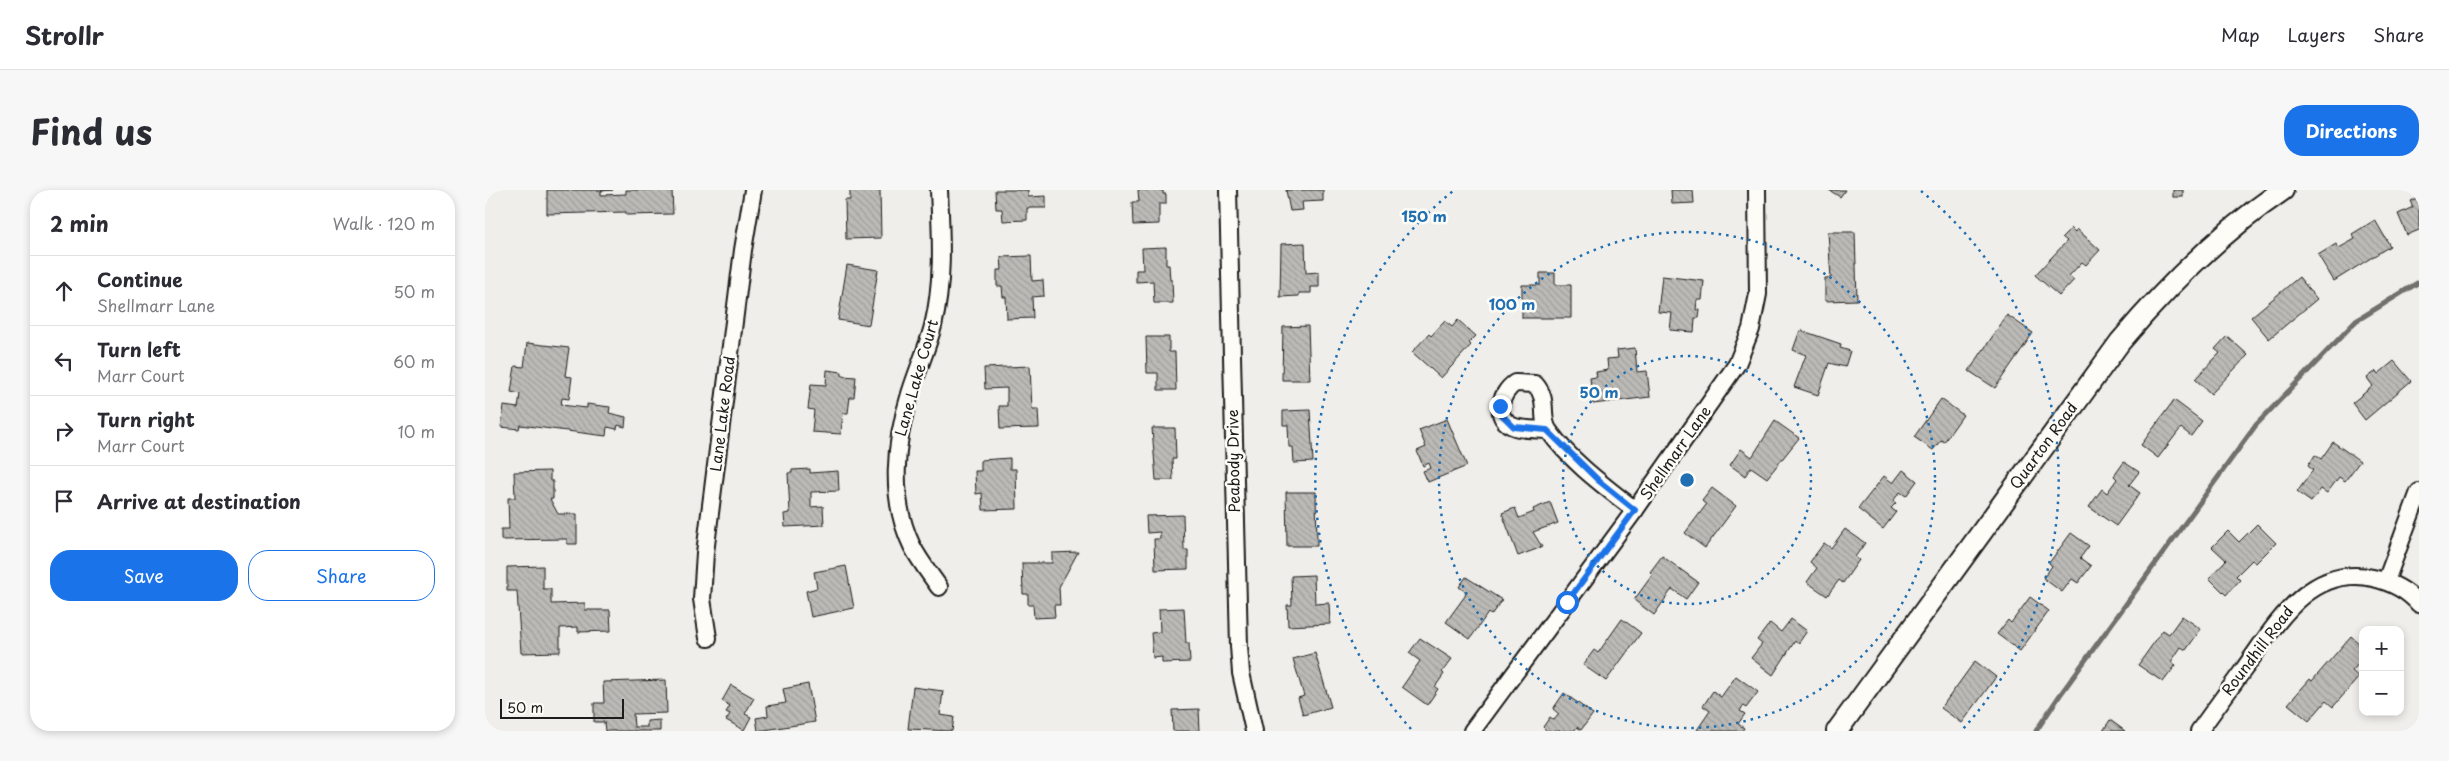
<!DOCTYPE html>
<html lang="en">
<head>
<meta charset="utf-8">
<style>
	body { margin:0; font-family:"Playpen Sans",sans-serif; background:#f7f7f7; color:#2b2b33 }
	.controls { position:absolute; right:15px; bottom:15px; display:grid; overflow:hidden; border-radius:10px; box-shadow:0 2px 8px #0003 }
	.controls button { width:45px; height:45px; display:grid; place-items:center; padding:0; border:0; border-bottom:1px solid #e1e1e2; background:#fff; color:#2b2b33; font:25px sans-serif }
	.scale { position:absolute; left:15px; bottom:12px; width:124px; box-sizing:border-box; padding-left:5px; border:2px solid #1c1c1c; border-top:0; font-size:14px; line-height:18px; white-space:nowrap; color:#1c1c1c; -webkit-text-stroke:4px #fdfcf7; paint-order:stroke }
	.stop { position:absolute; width:15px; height:15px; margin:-11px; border:4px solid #1a73e8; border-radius:50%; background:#fff }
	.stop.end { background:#1a73e8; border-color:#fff; box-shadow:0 1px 5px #0008 }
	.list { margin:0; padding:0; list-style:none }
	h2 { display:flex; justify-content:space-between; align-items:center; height:65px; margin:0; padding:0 20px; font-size:21px }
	h2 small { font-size:16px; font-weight:400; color:#7c7c81 }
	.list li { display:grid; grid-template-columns:32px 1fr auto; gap:15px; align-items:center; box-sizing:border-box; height:70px; padding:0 20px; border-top:1px solid #e1e1e2 }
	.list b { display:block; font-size:19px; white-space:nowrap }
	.list p { margin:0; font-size:16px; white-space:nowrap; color:#7c7c81 }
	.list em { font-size:16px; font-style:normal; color:#7c7c81 }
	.actions { display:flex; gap:10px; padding:15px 20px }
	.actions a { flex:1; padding:11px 0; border:1px solid #1a73e8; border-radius:20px; text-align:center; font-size:18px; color:#1a73e8 }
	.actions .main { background:#1a73e8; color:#fff }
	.icon { flex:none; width:28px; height:28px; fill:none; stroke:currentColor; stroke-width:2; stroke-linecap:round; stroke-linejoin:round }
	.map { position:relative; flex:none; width:1934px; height:541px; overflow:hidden; border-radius:20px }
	header { display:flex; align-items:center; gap:30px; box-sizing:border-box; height:70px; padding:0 25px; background:#fff; border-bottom:1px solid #e1e1e2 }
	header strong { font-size:24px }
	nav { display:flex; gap:28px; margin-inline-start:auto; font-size:18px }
	.intro { display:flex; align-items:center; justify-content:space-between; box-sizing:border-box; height:120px; padding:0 30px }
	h1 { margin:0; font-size:35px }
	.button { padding:12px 22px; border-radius:20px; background:#1a73e8; color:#fff; font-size:18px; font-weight:700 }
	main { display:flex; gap:30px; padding:0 30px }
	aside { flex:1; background:#fff; border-radius:20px; box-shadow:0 2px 8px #0003 }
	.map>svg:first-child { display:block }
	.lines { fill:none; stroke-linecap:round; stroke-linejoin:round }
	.stream { stroke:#706f6d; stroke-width:5 }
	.building { fill:url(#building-back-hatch); stroke:#1c1c1c }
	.minor-casing { stroke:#1c1c1c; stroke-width:20 }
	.tertiary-casing { stroke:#1c1c1c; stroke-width:24 }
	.minor { stroke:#fdfcf7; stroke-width:16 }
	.tertiary { stroke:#fdfcf7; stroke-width:20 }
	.route { stroke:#1a73e8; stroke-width:6 }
	.ring { fill:none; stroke:#1f6fb2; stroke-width:2.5; stroke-dasharray:2.5 5 }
	.labels { text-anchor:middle; stroke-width:5; stroke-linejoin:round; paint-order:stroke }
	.street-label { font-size:15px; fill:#1c1c1c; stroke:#fdfcf7 }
	.centre { fill:#1f6fb2; stroke:#fdfcf7; stroke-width:2.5 }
	.ring-label { font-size:15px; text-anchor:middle; font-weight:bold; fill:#1f6fb2; stroke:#fdfcf7; stroke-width:5; stroke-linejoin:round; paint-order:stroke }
</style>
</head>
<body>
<header>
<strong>Strollr</strong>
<nav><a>Map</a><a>Layers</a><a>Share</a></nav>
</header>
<div class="intro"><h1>Find us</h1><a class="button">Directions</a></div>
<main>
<aside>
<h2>2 min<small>Walk · 120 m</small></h2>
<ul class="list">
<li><svg class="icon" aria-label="ahead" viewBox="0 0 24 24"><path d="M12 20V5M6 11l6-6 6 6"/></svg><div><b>Continue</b><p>Shellmarr Lane</p></div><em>50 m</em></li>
<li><svg class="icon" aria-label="left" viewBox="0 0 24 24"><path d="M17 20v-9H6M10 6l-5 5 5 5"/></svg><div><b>Turn left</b><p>Marr Court</p></div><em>60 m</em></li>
<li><svg class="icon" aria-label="right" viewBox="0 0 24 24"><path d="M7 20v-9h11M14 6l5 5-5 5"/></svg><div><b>Turn right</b><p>Marr Court</p></div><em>10 m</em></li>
<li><svg class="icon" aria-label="arrive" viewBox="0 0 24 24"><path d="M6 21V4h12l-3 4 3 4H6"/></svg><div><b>Arrive at destination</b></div></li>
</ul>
<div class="actions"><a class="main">Save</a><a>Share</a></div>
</aside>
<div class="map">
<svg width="1934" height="541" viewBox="0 0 1934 541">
	<defs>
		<pattern id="building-back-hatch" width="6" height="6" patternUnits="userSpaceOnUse" patternTransform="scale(1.25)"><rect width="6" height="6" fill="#bbbab6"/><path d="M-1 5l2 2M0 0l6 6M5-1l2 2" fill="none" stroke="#a09f9c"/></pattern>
	</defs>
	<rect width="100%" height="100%" fill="#f0eeea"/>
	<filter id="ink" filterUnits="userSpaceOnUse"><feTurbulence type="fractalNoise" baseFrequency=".02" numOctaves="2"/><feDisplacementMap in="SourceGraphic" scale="10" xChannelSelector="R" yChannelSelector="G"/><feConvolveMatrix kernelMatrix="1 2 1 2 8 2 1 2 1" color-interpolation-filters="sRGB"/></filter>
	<g filter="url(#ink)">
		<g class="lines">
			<path class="stream" d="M 1551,541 L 1575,505 L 1771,235 L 1871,131 L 1934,92"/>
		</g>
		<g class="building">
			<path d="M 62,0 L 128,0 L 116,1 L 116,5 L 141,4 L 141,0 L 187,0 L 188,24 L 141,25 L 141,22 L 62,24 Z"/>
			<path d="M 365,0 L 395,0 L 396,48 L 361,49 L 360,10 L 365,10 Z"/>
			<path d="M 510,0 L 543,0 L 543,7 L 561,6 L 561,18 L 542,18 L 542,30 L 518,31 L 517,19 L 511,19 Z"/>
			<path d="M 653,0 L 678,0 L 678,4 L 681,4 L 681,14 L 674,14 L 674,34 L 648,35 L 647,12 L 654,12 Z"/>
			<path d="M 801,0 L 838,0 L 838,11 L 817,12 L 818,20 L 805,21 Z"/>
			<path d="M 1186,0 L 1208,0 L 1209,13 L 1187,14 Z"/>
			<path d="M 1344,0 L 1360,0 L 1355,7 Z"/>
			<rect x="1688" y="0" width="10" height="7"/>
			<path d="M 1934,7 L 1934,40 L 1922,45 L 1913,24 L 1928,17 L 1925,11 Z"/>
			<path d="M 1890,30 L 1905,56 L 1849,91 L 1833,65 L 1851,54 L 1854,58 L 1870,49 L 1867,44 Z"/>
			<path d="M 1586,38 L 1590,42 L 1592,39 L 1615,60 L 1601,75 L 1597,72 L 1584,86 L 1589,90 L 1574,106 L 1550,85 L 1582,51 L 1577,47 Z"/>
			<path d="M 1343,42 L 1370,42 L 1372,110 L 1340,111 L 1340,88 L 1346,88 Z"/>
			<path d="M 820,53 L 821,83 L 834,82 L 834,97 L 826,97 L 826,103 L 814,103 L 814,106 L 795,107 L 796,54 Z"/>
			<path d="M 681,57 L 681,75 L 684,75 L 685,90 L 687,90 L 688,113 L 669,113 L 668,91 L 651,92 L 651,80 L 658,80 L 657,58 Z"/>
			<path d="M 546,66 L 547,91 L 558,90 L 559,106 L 547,107 L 548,128 L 522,129 L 521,107 L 518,107 L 517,96 L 512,96 L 512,80 L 517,80 L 516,67 Z"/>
			<path d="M 362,75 L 393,80 L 384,135 L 353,130 Z"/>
			<path d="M 1055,83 L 1070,83 L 1070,95 L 1086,95 L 1086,128 L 1037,128 L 1037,95 L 1055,95 Z"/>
			<path d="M 1177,86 L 1219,91 L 1217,110 L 1212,110 L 1211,120 L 1215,120 L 1214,128 L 1210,128 L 1209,142 L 1185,140 L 1187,123 L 1173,122 Z"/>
			<path d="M 1814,87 L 1832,109 L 1784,149 L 1766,127 Z"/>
			<path d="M 1522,125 L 1548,143 L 1510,198 L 1484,181 Z"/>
			<path d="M 973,130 L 991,146 L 984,153 L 986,155 L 956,188 L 927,162 L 944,144 L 946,146 L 960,131 L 967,137 Z"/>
			<path d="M 823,136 L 825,190 L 797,190 L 798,137 Z"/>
			<path d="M 1315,140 L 1356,154 L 1355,158 L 1365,161 L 1360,177 L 1344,173 L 1333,205 L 1309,197 L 1321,165 L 1308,160 Z"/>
			<path d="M 1742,146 L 1763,165 L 1726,204 L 1710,189 L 1735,163 L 1730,159 Z"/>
			<path d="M 661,147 L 684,147 L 684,162 L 690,162 L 691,200 L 673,200 L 673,183 L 662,183 Z"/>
			<path d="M 42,153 L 84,158 L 80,186 L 87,187 L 84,209 L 77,208 L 76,215 L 102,218 L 102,214 L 125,217 L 124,223 L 141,227 L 140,237 L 133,235 L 132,239 L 122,237 L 121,246 L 35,235 L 34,239 L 16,237 L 19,216 L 33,218 L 35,204 L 26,202 L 30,176 L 39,177 Z"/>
			<path d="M 1150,158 L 1152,182 L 1162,181 L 1165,207 L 1108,214 L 1105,188 L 1112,187 L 1111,182 L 1123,180 L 1122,169 L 1133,168 L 1132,160 Z"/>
			<path d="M 1909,171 L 1926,191 L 1880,230 L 1867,213 L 1888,196 L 1882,188 L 1891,181 L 1893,184 Z"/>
			<path d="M 545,176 L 547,219 L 553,219 L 554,238 L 515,239 L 514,216 L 522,216 L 522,198 L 500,199 L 499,178 Z"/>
			<path d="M 342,180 L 357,182 L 357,186 L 371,187 L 369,207 L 365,207 L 363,223 L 358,223 L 356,244 L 327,242 L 329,220 L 323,219 L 326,194 L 341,195 Z"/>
			<path d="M 1456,209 L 1478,225 L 1459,252 L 1456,250 L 1448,260 L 1429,247 Z"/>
			<path d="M 1689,210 L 1717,231 L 1706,246 L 1696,238 L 1673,268 L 1656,255 Z"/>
			<path d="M 825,220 L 828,272 L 809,273 L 808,257 L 804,257 L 803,235 L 798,235 L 798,221 Z"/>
			<path d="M 962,229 L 982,276 L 943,292 L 938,281 L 946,278 L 944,273 L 938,276 L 932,261 L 941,257 L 934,240 Z"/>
			<path d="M 1290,231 L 1314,248 L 1282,288 L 1266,277 L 1260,286 L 1245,275 L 1256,259 L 1267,267 Z"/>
			<path d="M 667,238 L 690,238 L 691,269 L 687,269 L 688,290 L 671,290 Z"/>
			<path d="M 1848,252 L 1875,271 L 1860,291 L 1854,287 L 1842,303 L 1836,299 L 1826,312 L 1812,302 L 1828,280 L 1823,276 L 1830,265 L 1836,269 Z"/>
			<path d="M 525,268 L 525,279 L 531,279 L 532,319 L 498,320 L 497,303 L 491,304 L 490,281 L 496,281 L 496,270 Z"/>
			<path d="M 1639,272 L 1654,282 L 1644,295 L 1655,303 L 1631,336 L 1604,317 L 1617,299 L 1622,303 L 1632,289 L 1629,286 Z"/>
			<path d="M 325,279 L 325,283 L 353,281 L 354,301 L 326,302 L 326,317 L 338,316 L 339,335 L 300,337 L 299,324 L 305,323 L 303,283 L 307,283 L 307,280 Z"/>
			<path d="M 1418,280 L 1432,291 L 1421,306 L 1415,302 L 1408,311 L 1411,313 L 1406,318 L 1411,322 L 1398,339 L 1373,319 L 1399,286 L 1408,293 Z"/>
			<path d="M 65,281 L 65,291 L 68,291 L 68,309 L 65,309 L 73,324 L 92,324 L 92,354 L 82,354 L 82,349 L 16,350 L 16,339 L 24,339 L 23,308 L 30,308 L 29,282 Z"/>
			<path d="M 1227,298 L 1251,316 L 1220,358 L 1200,343 L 1221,315 L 1217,311 Z"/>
			<path d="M 801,302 L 831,302 L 832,356 L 802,356 Z"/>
			<path d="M 1065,312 L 1073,333 L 1048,342 L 1057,357 L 1033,366 L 1017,323 L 1030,318 L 1034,328 L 1049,322 L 1048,319 Z"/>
			<path d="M 698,325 L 699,360 L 703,360 L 703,379 L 670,380 L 669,349 L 675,349 L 675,342 L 662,343 L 661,326 Z"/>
			<path d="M 1772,334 L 1791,353 L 1771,373 L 1767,370 L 1751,386 L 1755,390 L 1741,405 L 1724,388 L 1741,370 L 1727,357 L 1743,341 L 1754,352 Z"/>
			<path d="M 1360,339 L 1380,353 L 1370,367 L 1374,370 L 1358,393 L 1354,390 L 1342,406 L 1322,392 L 1332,378 L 1325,372 L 1339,353 L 1346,358 Z"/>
			<path d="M 1586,343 L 1604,356 L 1595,368 L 1606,376 L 1593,393 L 1587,389 L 1577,402 L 1558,388 L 1567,376 L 1564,373 Z"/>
			<path d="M 593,362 L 574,397 L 575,415 L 569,415 L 570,427 L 549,428 L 548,415 L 543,415 L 543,404 L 538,404 L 537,373 L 567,373 L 567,363 Z"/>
			<path d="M 1177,366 L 1213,392 L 1201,409 L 1187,399 L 1169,425 L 1149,410 L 1168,384 L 1165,382 Z"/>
			<path d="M 58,376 L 58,399 L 66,399 L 66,414 L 100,413 L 100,420 L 125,420 L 126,441 L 93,442 L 93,437 L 75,438 L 75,462 L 36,463 L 32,401 L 22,401 L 22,377 Z"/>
			<path d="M 361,376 L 369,418 L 326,427 L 321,401 L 332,398 L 329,382 Z"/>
			<path d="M 829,385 L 830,414 L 844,413 L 845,434 L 803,436 L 802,415 L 807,415 L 806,386 Z"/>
			<path d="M 981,387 L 1017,410 L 1006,425 L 1003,423 L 985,449 L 961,432 L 980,406 L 981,402 L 974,397 Z"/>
			<path d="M 1545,407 L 1564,421 L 1535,461 L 1512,444 L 1523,430 L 1526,433 Z"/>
			<path d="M 699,418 L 701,453 L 704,453 L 705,472 L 677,473 L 677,467 L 668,468 L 666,443 L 675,442 L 674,419 Z"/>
			<path d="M 1697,426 L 1716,439 L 1701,460 L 1696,457 L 1686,472 L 1691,475 L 1678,492 L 1653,475 L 1678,440 L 1684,444 Z"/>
			<path d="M 1137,429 L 1156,443 L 1121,491 L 1098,475 L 1109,460 L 1113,463 Z"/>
			<path d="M 1306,429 L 1322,441 L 1313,454 L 1310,451 L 1288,485 L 1266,468 L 1277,454 L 1272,450 L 1285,433 L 1296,442 Z"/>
			<path d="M 1866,446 L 1878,457 L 1878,469 L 1867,481 L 1874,487 L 1848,517 L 1841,511 L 1824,531 L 1803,514 L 1825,489 L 1827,491 Z"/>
			<path d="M 935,448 L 967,469 L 957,482 L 959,484 L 950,497 L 953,499 L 942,515 L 917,497 L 935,471 L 924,463 Z"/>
			<path d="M 830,463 L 846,517 L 818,525 L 813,508 L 819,506 L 808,469 Z"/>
			<path d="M 1490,471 L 1511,487 L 1477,533 L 1456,518 Z"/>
			<path d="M 1251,486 L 1273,502 L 1261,518 L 1258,516 L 1255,521 L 1260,524 L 1253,534 L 1259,538 L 1257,541 L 1214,541 L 1212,540 L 1225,521 L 1218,516 L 1228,501 L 1236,507 Z"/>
			<path d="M 181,490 L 182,523 L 148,524 L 149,537 L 162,537 L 162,531 L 175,530 L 175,541 L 120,541 L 119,532 L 109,532 L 109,513 L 119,513 L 118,492 Z"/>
			<path d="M 323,494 L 330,532 L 273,541 L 271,528 L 283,526 L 282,516 L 301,513 L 298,499 Z"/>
			<path d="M 246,495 L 269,508 L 260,524 L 266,527 L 259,540 L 241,530 L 245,524 L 241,522 L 245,516 L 237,511 Z"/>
			<path d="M 428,497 L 458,501 L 455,525 L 469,527 L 467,541 L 423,539 Z"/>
			<path d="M 1079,503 L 1108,524 L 1096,540 L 1092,537 L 1089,541 L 1062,541 L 1058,537 L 1065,527 L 1069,530 L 1074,524 L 1068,519 Z"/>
			<path d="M 714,519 L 715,541 L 688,541 L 687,520 Z"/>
			<path d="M 1625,530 L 1640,541 L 1618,541 Z"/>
		</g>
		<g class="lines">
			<g class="minor-casing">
				<g id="minor">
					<path d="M 743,0 L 754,456 L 756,483 L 769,541"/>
					<path d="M 1062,240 C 1052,239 1040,240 1030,237 C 1007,230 1015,203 1030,193 L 1050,194 C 1065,210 1054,228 1064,241 C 1085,271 1122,298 1150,320"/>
					<path d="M 1901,391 L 1934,302"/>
					<path d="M 454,397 C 445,384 434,370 427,356 C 404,309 410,252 425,204 C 432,181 442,159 448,136 C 459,91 456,45 454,0"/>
					<path d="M 223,448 L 217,409 L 220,363 L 258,60 L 268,0"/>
					<path d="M 987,541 L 1150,320 L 1252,174 L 1266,139 L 1273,104 L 1272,0"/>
					<path d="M 1714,541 C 1729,520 1744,500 1759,479 C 1790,436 1824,374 1888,388 C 1905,392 1922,400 1934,414"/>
				</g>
			</g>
			<g class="tertiary-casing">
				<path id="tertiary" d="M 1352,541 L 1635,152 C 1683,95 1736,42 1798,0"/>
			</g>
			<use href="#minor" class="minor"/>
			<use href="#tertiary" class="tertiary"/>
		</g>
	</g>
	<g class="lines" filter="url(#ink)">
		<path class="route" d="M 1015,216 L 1017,225 L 1029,237 L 1062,240 L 1114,291 L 1150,320 L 1082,412"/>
	</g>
	<g class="ring">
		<circle cx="1202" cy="290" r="124"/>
		<circle cx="1202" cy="290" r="248"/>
		<path d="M926 539A372 372 0 0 1 968 1M1436 1A372 372 0 0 1 1478 539"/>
	</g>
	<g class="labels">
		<g class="street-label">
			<text transform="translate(432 188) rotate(-74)" y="5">Lane Lake Court</text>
			<text transform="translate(238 224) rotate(-83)" y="5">Lane Lake Road</text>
			<text transform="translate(1559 256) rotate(-54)" y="5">Quarton Road</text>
			<text transform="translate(1191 263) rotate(-55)" y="5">Shellmarr Lane</text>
			<text transform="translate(749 271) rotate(-91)" y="5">Peabody Drive</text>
			<text transform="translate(1773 461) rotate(-53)" y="5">Roundhill Road</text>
		</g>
	</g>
	<circle cx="1202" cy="290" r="8" class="centre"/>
	<g class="ring-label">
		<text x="939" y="32">150 m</text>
		<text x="1027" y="120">100 m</text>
		<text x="1114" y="208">50 m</text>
	</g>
</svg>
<div class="controls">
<button>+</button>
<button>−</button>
</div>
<div class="scale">50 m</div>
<div class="stop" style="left:1082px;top:412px"></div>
<div class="stop end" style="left:1015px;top:216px"></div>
</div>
</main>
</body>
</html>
